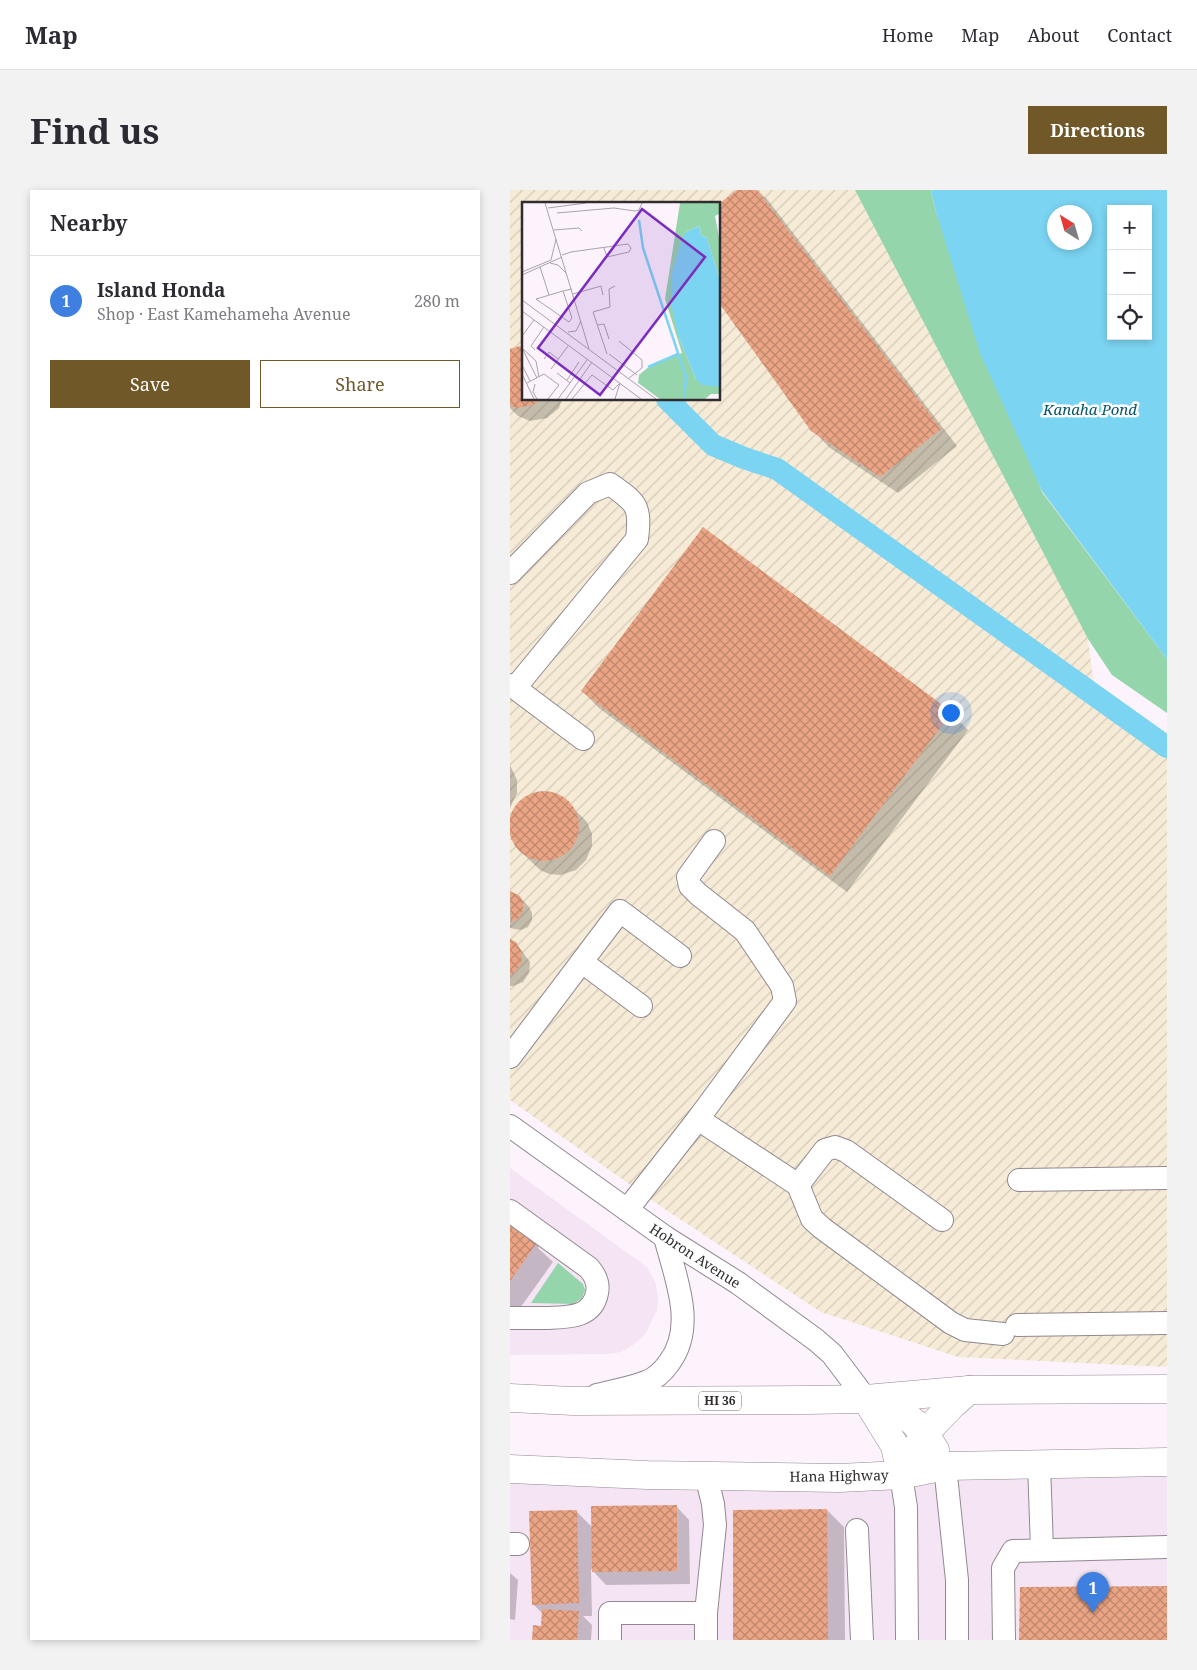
<!DOCTYPE html>
<html lang="en">
<head>
<meta charset="utf-8">
<style>
	body { margin:0; font-family:"Noto Serif",serif; background:#f2f2f3; color:#2b2b33 }
	.controls { position:absolute; right:15px; top:15px; display:grid; overflow:hidden; border-radius:0px; box-shadow:0 2px 8px #0003 }
	.controls button { width:45px; height:45px; display:grid; place-items:center; padding:0; border:0; border-bottom:1px solid #e1e1e2; background:#fff; color:#2b2b33; font:25px sans-serif }
	.compass { position:absolute; left:537px; top:15px; width:45px; height:45px; border-radius:50%; background:#fff; box-shadow:0 2px 8px #0003; rotate:323deg }
	.you { position:absolute; left:440px; top:522px; width:18px; height:18px; margin:-12px; border:4px solid #fff; border-radius:50%; background:#1a73e8; box-shadow:0 0 0 8px #1a73e833 }
	.badge { display:grid; place-items:center; width:32px; height:32px; border-radius:50%; background:#705828; color:#fff; font-size:16px; font-weight:700 }
	.pin { position:absolute; translate:-50% -41px; filter:drop-shadow(0 1px 2px #0008) }
	.pin::after { content:''; position:absolute; top:26px; width:18px; height:15px; background:inherit; clip-path:polygon(0 0,100% 0,50% 100%) }
	.list { margin:0; padding:0; list-style:none }
	h2 { display:flex; justify-content:space-between; align-items:center; height:65px; margin:0; padding:0 20px; font-size:21px }
	h2 small { font-size:16px; font-weight:400; color:#7c7c81 }
	.list li { display:grid; grid-template-columns:32px 1fr auto; gap:15px; align-items:center; box-sizing:border-box; height:90px; padding:0 20px; border-top:1px solid #e1e1e2 }
	.list b { display:block; font-size:19px; white-space:nowrap }
	.list p { margin:0; font-size:16px; white-space:nowrap; color:#7c7c81 }
	.list em { font-size:16px; font-style:normal; color:#7c7c81 }
	.actions { display:flex; gap:10px; padding:15px 20px }
	.actions a { flex:1; padding:11px 0; border:1px solid #705828; border-radius:0px; text-align:center; font-size:18px; color:#705828 }
	.actions .main { background:#705828; color:#fff }
	.icon { flex:none; width:28px; height:28px; fill:none; stroke:currentColor; stroke-width:2; stroke-linecap:round; stroke-linejoin:round }
	.map { position:relative; flex:none; width:657px; height:1450px; overflow:hidden; border-radius:0px }
	header { display:flex; align-items:center; gap:30px; box-sizing:border-box; height:70px; padding:0 25px; background:#fff; border-bottom:1px solid #e1e1e2 }
	header strong { font-size:24px }
	nav { display:flex; gap:28px; margin-inline-start:auto; font-size:18px }
	.intro { display:flex; align-items:center; justify-content:space-between; box-sizing:border-box; height:120px; padding:0 30px }
	h1 { margin:0; font-size:35px }
	.button { padding:12px 22px; border-radius:0px; background:#705828; color:#fff; font-size:18px; font-weight:700 }
	main { display:flex; gap:30px; padding:0 30px }
	aside { flex:1; background:#fff; border-radius:0px; box-shadow:0 2px 8px #0003 }
	.map>svg:first-child { display:block }
	.built { fill:#f5e5f4 }
	.industrial { fill:url(#industrial-furrows); fill-rule:evenodd }
	.green { fill:#95d5ab }
	.water { fill:#7bd4f2; fill-rule:evenodd }
	.shadow { fill:#0003 }
	.lines { fill:none; stroke-linecap:round; stroke-linejoin:round }
	.canal { stroke:#7bd4f2; stroke-width:22 }
	.building { fill:url(#building-cross-hatch) }
	.minor-casing { stroke:#918890; stroke-width:24 }
	.major-casing { stroke:#918890; stroke-width:29 }
	.minor { stroke:#fff; stroke-width:22 }
	.major { stroke:#fff; stroke-width:28 }
	.labels { text-anchor:middle; stroke-width:5; stroke-linejoin:round; paint-order:stroke }
	.shield { fill:#fff; stroke:#6e6b6e; stroke-width:1 }
	.shield-label { font-size:12px; font-weight:bold; fill:#302c30 }
	.street-label { font-size:14px; fill:#302c30; stroke:#fff }
	.water-label { font-size:15px; font-style:italic; fill:#065569; stroke:#fff }
	.inset-river { fill:none; stroke:#7bd4f2; stroke-width:2.5 }
	.inset-road { fill:none; stroke:#aaa3aa; stroke-width:1 }
	.view { fill:#7b2cbf; fill-opacity:0.15; stroke:#7b2cbf; stroke-width:2.5 }
	.inset-edge { fill:none; stroke:#302c30; stroke-width:2.5 }
</style>
</head>
<body>
<header>
<strong>Map</strong>
<nav><a>Home</a><a>Map</a><a>About</a><a>Contact</a></nav>
</header>
<div class="intro"><h1>Find us</h1><a class="button">Directions</a></div>
<main>
<aside>
<h2>Nearby<small></small></h2>
<ul class="list">
<li><span class="badge" style="background:#3f7fe0">1</span><div><b>Island Honda</b><p>Shop · East Kamehameha Avenue</p></div><em>280 m</em></li>
</ul>
<div class="actions"><a class="main">Save</a><a>Share</a></div>
</aside>
<div class="map">
<svg width="657" height="1450" viewBox="0 0 657 1450">
	<defs>
		<pattern id="industrial-furrows" width="10" height="10" patternUnits="userSpaceOnUse" patternTransform="scale(1.25)"><rect width="10" height="10" fill="#f6ebd6"/><path d="M-1 1l2-2M0 10L10 0M9 11l2-2" fill="none" stroke="#d3cab8"/></pattern>
		<pattern id="building-cross-hatch" width="8" height="8" patternUnits="userSpaceOnUse" patternTransform="scale(1.25)"><rect width="8" height="8" fill="#eba585"/><path d="M0 0l8 8M0 8l8-8" fill="none" stroke="#bf876d"/></pattern>
	</defs>
	<rect width="100%" height="100%" fill="#fcf3fc"/>
	<g class="built">
		<path d="M 0,978 L 137,1077 L 146,1094 L 148,1107 L 147,1120 L 136,1143 L 122,1156 L 111,1162 L 98,1164 L 0,1165 Z"/>
		<path d="M 657,1271 L 657,1450 L 0,1450 L 0,1279 Z"/>
	</g>
	<path class="industrial" d="M 0,0 L 345,0 L 578,449 L 585,506 L 657,557 L 657,1177 L 448,1167 L 311,1122 L 156,1020 L 0,910 ZM 14,14 L 209,14 L 209,209 L 14,209 Z"/>
	<g class="green">
		<path d="M 345,0 L 421,0 L 426,22 L 532,302 L 657,469 L 657,523 L 602,485 L 578,449 Z"/>
		<path d="M 48,1073 L 73,1094 L 75,1100 L 72,1108 L 63,1114 L 21,1113 Z"/>
	</g>
	<path class="water" d="M 421,0 L 657,0 L 657,469 L 532,301 L 470,163 L 426,22 ZM 601,19 L 638,19 L 638,146 L 601,146 ZM 544,22 L 574,22 L 574,52 L 544,52 Z"/>
	<g class="shadow">
		<path d="M 229,0 L 247,0 L 257,9 L 447,256 L 388,303 L 320,258 L 302,240 L 209,110 L 209,16 Z"/>
		<path d="M 0,160 L 14,209 L 52,209 L 49,218 L 37,228 L 20,231 L 8,226 L 0,218 Z"/>
		<path d="M 194,339 L 441,523 L 458,540 L 337,702 L 89,518 L 72,501 Z"/>
		<path d="M 0,575 L 7,590 L 7,603 L 0,618 Z"/>
		<path d="M 32,602 L 44,603 L 54,609 L 77,632 L 82,644 L 82,656 L 76,670 L 66,680 L 51,685 L 39,684 L 30,680 L 7,658 L 1,645 L 0,631 L 4,620 L 10,612 L 20,605 Z"/>
		<path d="M 0,703 L 3,703 L 10,707 L 19,717 L 22,723 L 22,730 L 18,737 L 11,740 L 0,738 Z"/>
		<path d="M 0,750 L 11,760 L 20,772 L 19,783 L 13,792 L 3,796 L 0,796 Z"/>
		<path d="M 0,1028 L 30,1054 L 28,1058 L 43,1072 L 3,1128 L 0,1125 Z"/>
		<path d="M 166,1316 L 179,1330 L 180,1394 L 96,1395 L 81,1379 L 82,1426 L 73,1426 L 82,1435 L 81,1450 L 23,1450 L 32,1437 L 33,1424 L 23,1414 L 66,1321 L 82,1337 Z"/>
		<path d="M 317,1320 L 334,1337 L 335,1450 L 225,1450 Z"/>
		<path d="M 0,1383 L 8,1390 L 5,1430 L 0,1429 Z"/>
	</g>
	<g class="lines">
		<path class="canal" d="M 157,209 L 203,255 L 234,268 L 267,279 L 657,557"/>
	</g>
	<g class="building">
		<path d="M 227,0 L 247,0 L 431,239 L 370,287 L 301,241 L 209,113 L 209,14 Z"/>
		<path d="M 10,156 L 14,157 L 14,209 L 31,209 L 23,215 L 6,218 L 0,215 L 0,159 Z"/>
		<path d="M 193,337 L 442,522 L 320,686 L 71,501 Z"/>
		<circle cx="34" cy="636" r="35"/>
		<path d="M 0,701 L 10,706 L 13,713 L 13,720 L 9,728 L 1,732 Z"/>
		<path d="M 0,749 L 6,752 L 12,762 L 11,774 L 4,783 L 0,785 Z"/>
		<path d="M 0,1026 L 14,1036 L 10,1042 L 26,1054 L 0,1091 Z"/>
		<path d="M 167,1315 L 167,1381 L 82,1382 L 81,1316 Z"/>
		<path d="M 317,1319 L 318,1450 L 223,1450 L 223,1320 Z"/>
		<path d="M 67,1320 L 69,1413 L 22,1415 L 19,1321 Z"/>
		<path d="M 657,1396 L 657,1450 L 509,1450 L 510,1397 Z"/>
		<path d="M 32,1419 L 69,1421 L 67,1450 L 22,1450 L 23,1435 L 31,1436 Z"/>
	</g>
	<g class="lines">
		<g class="minor-casing">
			<g id="minor">
				<path d="M 0,383 L 78,303 L 100,294 C 127,313 131,316 127,349 L 5,498 L 0,495"/>
				<path d="M 5,498 L 73,549"/>
				<path d="M 204,651 L 178,687 L 180,696 L 188,704 L 235,741 L 272,796 L 275,811 L 188,929 L 288,995 L 302,1029 L 312,1038 L 441,1133 L 455,1140 L 493,1144"/>
				<path d="M 72,772 L 131,816"/>
				<path d="M 0,867 L 110,721 L 170,766"/>
				<path d="M 0,936 L 155,1047 L 228,1093 L 306,1150 L 322,1164 L 356,1209"/>
				<path d="M 509,990 L 657,988"/>
				<path d="M 288,995 L 315,960 L 325,957 L 336,961 L 432,1030"/>
				<path d="M 117,1020 L 188,929"/>
				<path d="M 0,1021 L 79,1078 C 85,1085 89,1094 87,1103 C 82,1129 56,1127 36,1128 C 24,1128 12,1128 0,1128"/>
				<path d="M 507,1135 L 657,1133"/>
				<path d="M 87,1205 C 103,1201 121,1198 136,1192 C 145,1189 154,1180 159,1173 C 187,1136 165,1087 155,1047"/>
				<path d="M 529,1274 L 532,1359"/>
				<path d="M 435,1276 L 447,1390 L 447,1450"/>
				<path d="M 391,1285 L 396,1317 L 397,1450"/>
				<path d="M 347,1340 L 352,1450"/>
				<path d="M 0,1354 L 8,1354"/>
				<path d="M 100,1450 L 100,1423 L 196,1423"/>
				<path d="M 196,1450 L 196,1423 L 205,1335 L 203,1314 L 196,1285"/>
				<path d="M 494,1450 L 493,1378 L 503,1361 L 657,1357"/>
			</g>
		</g>
		<g class="major-casing">
			<g id="major">
				<path d="M 0,1208 L 63,1211 L 297,1210 L 356,1209 L 459,1200 L 657,1199"/>
				<path d="M 356,1209 L 385,1256 L 391,1285"/>
				<path d="M 360,1210 C 395,1223 405,1227 425,1260"/>
				<path d="M 0,1279 L 137,1285 L 329,1288 L 391,1285 L 435,1276 L 657,1272"/>
				<path d="M 391,1285 L 415,1243 L 443,1214 L 459,1200"/>
			</g>
		</g>
		<use href="#minor" class="minor"/>
		<use href="#major" class="major"/>
	</g>
	<g class="labels">
		<rect class="shield" x="189" y="1201.5" width="42" height="19" rx="4"/>
		<g class="shield-label">
			<text x="210" y="1215">HI 36</text>
		</g>
		<g class="street-label">
			<text transform="translate(185 1066) rotate(33)" y="5">Hobron Avenue</text>
			<text transform="translate(329 1286) rotate(-1)" y="5">Hana Highway</text>
		</g>
		<g class="water-label">
			<text x="580" y="225">Kanaha Pond</text>
		</g>
	</g>
	<g transform="translate(12 12)">
		<rect width="198" height="198" fill="#fcf3fc"/>
		<path d="M 158,1 L 197,1 L 197,12 L 193,14 L 197,35 L 197,75 L 184,34 L 179,35 L 178,24 L 164,30 L 157,136 L 174,177 L 197,185 L 197,192 L 189,192 L 183,197 L 138,197 L 116,181 L 117,173 L 129,163 L 160,151 L 143,97 Z" fill="#95d5ab"/>
		<path d="M 178,24 L 179,35 L 184,34 L 197,75 L 197,185 L 180,183 L 174,177 L 157,136 L 149,102 L 149,74 L 159,40 L 164,30 Z" fill="#7bd4f2"/>
		<path class="inset-river" d="M 117,18 L 121,46 L 164,175 L 162,197M 126,165 L 156,152"/>
		<path class="inset-road" d="M 23,1 L 67,147M 26,6 L 64,1M 35,11 L 92,6 L 113,9 L 117,8 L 120,1M 32,28 L 57,26 L 60,29M 40,53 L 49,50 L 106,42 L 109,46 L 107,50 L 85,55 L 82,46M 29,58 L 34,37M 28,61 L 36,63 L 44,71M 18,65 L 27,93M 0,70 L 29,58M 0,73 L 40,55M 41,89 L 50,116 L 47,120 L 14,97 L 41,89 L 50,87M 51,92 L 79,84 L 81,93M 0,98 L 134,197M 0,109 L 119,197M 76,123 L 82,122 L 87,137M 46,130 L 54,129 L 59,119M 0,134 L 12,118M 97,139 L 120,158 L 120,166 L 107,176M 0,146 L 14,159 L 17,175M 1,148 L 15,176M 13,148 L 9,144 L 22,125M 85,152 L 71,110 L 88,105 L 87,87 L 93,84M 87,152 L 115,173M 22,157 L 27,150 L 36,157M 0,163 L 8,179M 29,167 L 46,144M 35,171 L 48,181M 0,172 L 12,197M 45,178 L 57,160M 5,181 L 22,172 L 37,183 L 26,197M 13,182 L 11,190 L 15,197M 36,197 L 65,158M 44,197 L 70,160M 50,197 L 70,173 L 91,188 L 97,182M 93,197 L 98,181"/>
		<path class="view" d="M 120,7 L 183,55 L 78,193 L 16,146 Z"/>
		<rect width="198" height="198" class="inset-edge"/>
	</g>
</svg>
<div class="controls">
<button>+</button>
<button>−</button>
<button><svg class="icon" aria-label="locate" viewBox="0 0 24 24"><circle cx="12" cy="12" r="6"/><path d="M12 2v4M12 18v4M2 12h4M18 12h4"/></svg></button>
</div>
<svg class="compass" viewBox="-18 -18 36 36"><path d="M0-13l5 13h-10z" fill="#e53935"/><path d="M0 13l5-13h-10z" fill="#7c7c81"/></svg>
<div class="you"></div>
<div class="pin badge" style="left:583px;top:1423px;background:#3f7fe0">1</div>
</div>
</main>
</body>
</html>
